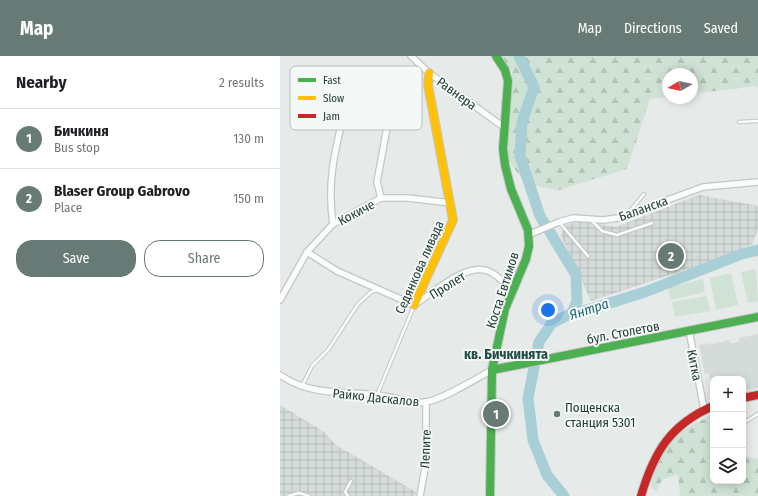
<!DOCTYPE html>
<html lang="en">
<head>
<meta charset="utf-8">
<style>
	body { margin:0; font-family:"Fira Sans Condensed",sans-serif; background:#f2f2f2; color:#202124 }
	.controls { position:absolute; right:12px; bottom:12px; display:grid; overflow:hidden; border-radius:8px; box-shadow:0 2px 10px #0003 }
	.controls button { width:36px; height:36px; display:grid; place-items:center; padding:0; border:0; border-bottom:1px solid #e0e0e0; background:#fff; color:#202124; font:20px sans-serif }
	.compass { position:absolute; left:382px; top:12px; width:36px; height:36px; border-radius:50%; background:#fff; box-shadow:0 2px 10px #0003; rotate:261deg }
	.you { position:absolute; left:268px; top:254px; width:14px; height:14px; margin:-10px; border:3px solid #fff; border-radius:50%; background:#1a73e8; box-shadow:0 0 0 6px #1a73e833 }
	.badge { display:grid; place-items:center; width:26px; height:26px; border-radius:50%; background:#687a75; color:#fff; font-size:13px; font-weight:700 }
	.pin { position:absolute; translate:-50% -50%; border:2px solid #fff; box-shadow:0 1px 4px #0006 }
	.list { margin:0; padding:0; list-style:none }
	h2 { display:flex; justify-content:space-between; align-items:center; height:52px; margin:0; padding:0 16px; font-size:17px }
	h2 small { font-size:13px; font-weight:400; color:#757577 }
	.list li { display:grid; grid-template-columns:26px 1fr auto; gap:12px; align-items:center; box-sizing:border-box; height:60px; padding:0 16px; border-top:1px solid #e0e0e0 }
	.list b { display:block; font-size:15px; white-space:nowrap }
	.list p { margin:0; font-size:13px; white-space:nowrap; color:#757577 }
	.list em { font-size:13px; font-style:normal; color:#757577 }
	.actions { display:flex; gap:8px; padding:12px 16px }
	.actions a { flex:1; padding:9px 0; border:1px solid #687a75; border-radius:16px; text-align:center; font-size:14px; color:#687a75 }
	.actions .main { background:#687a75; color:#fff }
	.icon { flex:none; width:22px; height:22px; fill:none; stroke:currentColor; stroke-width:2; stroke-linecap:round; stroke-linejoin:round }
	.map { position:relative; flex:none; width:478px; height:440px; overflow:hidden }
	header { display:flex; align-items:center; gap:24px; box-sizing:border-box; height:56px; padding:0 20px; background:#687a75; color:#fff }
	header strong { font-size:19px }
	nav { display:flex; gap:22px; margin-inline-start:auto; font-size:14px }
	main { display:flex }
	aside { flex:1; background:#fff }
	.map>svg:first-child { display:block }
	.built { fill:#d4dbd8 }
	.industrial { fill:url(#industrial-grid) }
	.green { fill:#d0e2d6 }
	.forest { fill:url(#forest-firs) }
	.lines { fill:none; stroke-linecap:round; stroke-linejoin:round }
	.river { stroke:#a9cfd6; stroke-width:11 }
	.lane-casing { stroke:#c3c7c5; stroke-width:4.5 }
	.street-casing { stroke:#c3c7c5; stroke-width:8 }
	.fast-casing { stroke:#c2c8c6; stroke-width:10 }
	.slow-casing { stroke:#c2c8c6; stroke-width:10 }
	.jam-casing { stroke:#c2c8c6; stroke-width:10 }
	.lane { stroke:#fbfcfc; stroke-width:2.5 }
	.street { stroke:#fbfcfc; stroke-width:5.5 }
	.fast { stroke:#4caf50; stroke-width:8 }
	.slow { stroke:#ffc107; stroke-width:8 }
	.jam { stroke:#c62828; stroke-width:8 }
	.poi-dot { fill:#687a75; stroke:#f4f9f7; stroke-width:1.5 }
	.labels { text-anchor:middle; stroke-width:4; stroke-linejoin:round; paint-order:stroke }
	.street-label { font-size:13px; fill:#243d37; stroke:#f4f9f7 }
	.poi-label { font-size:13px; fill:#243d37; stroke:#f4f9f7; text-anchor:start }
	.water-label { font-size:14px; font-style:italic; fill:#216576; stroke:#f4f9f7 }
	.neighbourhood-label { font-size:14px; font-weight:bold; fill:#214e44; stroke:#f4f9f7 }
	.key { fill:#f4f9f7; stroke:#b6c1bd; stroke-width:1 }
	.key-label { font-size:11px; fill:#243d37 }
</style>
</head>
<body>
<header>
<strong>Map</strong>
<nav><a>Map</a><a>Directions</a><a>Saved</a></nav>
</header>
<main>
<aside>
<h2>Nearby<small>2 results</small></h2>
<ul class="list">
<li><span class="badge">1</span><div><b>Бичкиня</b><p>Bus stop</p></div><em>130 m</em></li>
<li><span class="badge">2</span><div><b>Blaser Group Gabrovo</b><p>Place</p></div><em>150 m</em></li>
</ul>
<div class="actions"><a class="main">Save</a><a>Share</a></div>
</aside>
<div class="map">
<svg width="478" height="440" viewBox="0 0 478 440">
	<defs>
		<pattern id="industrial-grid" width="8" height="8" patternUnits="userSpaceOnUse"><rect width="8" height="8" fill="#d4dbd8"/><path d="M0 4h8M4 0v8" fill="none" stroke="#b6bdba"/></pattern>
		<pattern id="forest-firs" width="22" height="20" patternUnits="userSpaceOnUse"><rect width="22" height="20" fill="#d0e2d6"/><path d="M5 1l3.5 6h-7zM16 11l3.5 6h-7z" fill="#b2c3b8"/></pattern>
	</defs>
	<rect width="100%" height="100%" fill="#e6eae8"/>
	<path class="built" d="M 478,278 L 478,332 L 463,335 L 463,323 L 433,323 L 433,339 L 429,317 L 425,318 L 419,289 L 428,287 L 429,289 L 449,284 L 450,287 L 454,287 L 459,285 L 459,282 Z"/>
	<g class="industrial">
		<path d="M 419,139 L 478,150 L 478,171 L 473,188 L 429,206 L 311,245 L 281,180 L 283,169 L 302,165 L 336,171 Z"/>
		<path d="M 0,349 L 44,376 L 56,389 L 136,436 L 135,440 L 0,440 Z"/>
	</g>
	<g class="green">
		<path d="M 476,213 L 478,245 L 468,247 L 461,216 Z"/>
		<path d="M 451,217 L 458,249 L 436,254 L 430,222 Z"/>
		<path d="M 423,223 L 425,236 L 391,244 L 388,232 Z"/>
		<path d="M 426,240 L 431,255 L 395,261 L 392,246 Z"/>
	</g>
	<g class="forest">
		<path d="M 219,0 L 478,0 L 478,32 L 476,30 L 412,38 L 412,18 L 388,18 L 388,41 L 370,43 L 347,113 L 279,134 L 246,128 L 227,103 L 232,15 Z"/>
		<path d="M 433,358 L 433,425 L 463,425 L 463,400 L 478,403 L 478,440 L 400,440 L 398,419 L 383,423 L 376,435 L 371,432 C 372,417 385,389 397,379 C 407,370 422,365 433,358 Z"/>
	</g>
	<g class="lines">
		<g class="river">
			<path d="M 239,0 L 254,31 L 242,66 L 240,100 L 260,160 L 296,219 L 297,245 L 292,257"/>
			<path d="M 284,440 L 267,419 L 253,384 L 248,342 L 259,286 L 272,267 L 292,257 L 314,252 L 365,236 L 462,198 L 478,194"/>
		</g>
		<g class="lane-casing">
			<g id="lane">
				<path d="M 110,55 L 127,13 L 143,12"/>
				<path d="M 459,66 L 478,65"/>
				<path d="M 349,156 L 364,138"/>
				<path d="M 311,164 L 322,175 L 337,179 L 372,167"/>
				<path d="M 279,166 L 308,200"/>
				<path d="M 22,330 L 32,310 L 48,294 L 78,248 L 91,236 L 97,234"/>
				<path d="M 97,339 L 134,250"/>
				<path d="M 463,367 L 478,358"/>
				<path d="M 8,440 L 19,437 L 29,440"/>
				<path d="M 68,440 L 65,436 L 71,425"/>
			</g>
		</g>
		<g class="street-casing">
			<g id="street">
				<path d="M 131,0 L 149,17 L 225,72"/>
				<path d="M 101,142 L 97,126 L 110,55"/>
				<path d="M 101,142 L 128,142 L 171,147"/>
				<path d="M 53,168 C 46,121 57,87 68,41"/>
				<path d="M 248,179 L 279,166 L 293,162 L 323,164 L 338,162 L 423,131 L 478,126"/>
				<path d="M 27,196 L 57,215 L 134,249 C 152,238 186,206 208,215 C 217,218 225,228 232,234"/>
				<path d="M 0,244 L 27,196 L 53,168 L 101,142"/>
				<path d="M 409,274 L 424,353"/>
				<path d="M 0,319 C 30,340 63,335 97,339 C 113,340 130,349 146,346 C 164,343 195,323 212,314"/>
				<path d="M 140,440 L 146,407 L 146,346"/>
			</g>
		</g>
		<g class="fast-casing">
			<g id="fast">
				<path d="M 212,314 L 478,261"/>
				<path d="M 210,440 L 212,314 L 225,253 L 246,203 L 249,190 L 248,174 L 231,133 L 225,109 L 223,93 L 228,25 L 225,14 L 216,0"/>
			</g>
		</g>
		<g class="slow-casing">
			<path id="slow" d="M 134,249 L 173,164 L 148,29 L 149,17"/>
		</g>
		<g class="jam-casing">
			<g id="jam">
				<path d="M 463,342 L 478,339"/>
				<path d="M 361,440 C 374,396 390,369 433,350"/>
			</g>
		</g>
		<use href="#lane" class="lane"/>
		<use href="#street" class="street"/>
		<use href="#fast" class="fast"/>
		<use href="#slow" class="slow"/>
		<use href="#jam" class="jam"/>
	</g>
	<circle class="poi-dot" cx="277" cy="358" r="4"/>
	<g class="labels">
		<g class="street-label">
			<text transform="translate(177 37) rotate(36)" y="5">Равнера</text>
			<text transform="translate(363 152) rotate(-20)" y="5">Баланска</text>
			<text transform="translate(76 156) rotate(-28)" y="5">Кокиче</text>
			<text transform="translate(139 211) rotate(-66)" y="5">Седянкова ливада</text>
			<text transform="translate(167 229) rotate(-32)" y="5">Пролет</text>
			<text transform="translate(222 234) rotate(-72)" y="5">Коста Евтимов</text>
			<text transform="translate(343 276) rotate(-11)" y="5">бул. Столетов</text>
			<text transform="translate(415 309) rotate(79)" y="5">Китка</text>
			<text transform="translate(96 341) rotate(6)" y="5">Райко Даскалов</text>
			<text transform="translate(145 393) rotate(-88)" y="5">Лепите</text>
		</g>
		<g class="poi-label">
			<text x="285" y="356">Пощенска<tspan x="285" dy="15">станция 5301</tspan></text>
		</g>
		<g class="water-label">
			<text transform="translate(309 253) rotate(-18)" y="5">Янтра</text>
		</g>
		<g class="neighbourhood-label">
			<text x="226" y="303">кв. Бичкинята</text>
		</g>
	</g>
	<rect x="10" y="10" width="132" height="64" rx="6" class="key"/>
	<rect x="18" y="22" width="18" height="4" fill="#4caf50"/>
	<rect x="18" y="40" width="18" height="4" fill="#ffc107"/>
	<rect x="18" y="58" width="18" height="4" fill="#c62828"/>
	<g class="key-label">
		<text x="43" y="28">Fast</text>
		<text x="43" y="46">Slow</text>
		<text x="43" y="64">Jam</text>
	</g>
</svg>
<div class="controls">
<button>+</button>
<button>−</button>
<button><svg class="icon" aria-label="layers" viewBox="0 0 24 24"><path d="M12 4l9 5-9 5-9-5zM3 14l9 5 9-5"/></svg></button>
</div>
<svg class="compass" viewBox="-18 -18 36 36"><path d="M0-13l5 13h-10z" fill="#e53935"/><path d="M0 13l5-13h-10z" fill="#757577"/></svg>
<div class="you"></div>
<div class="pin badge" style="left:216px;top:358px">1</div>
<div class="pin badge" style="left:391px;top:200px">2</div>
</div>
</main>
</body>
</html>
